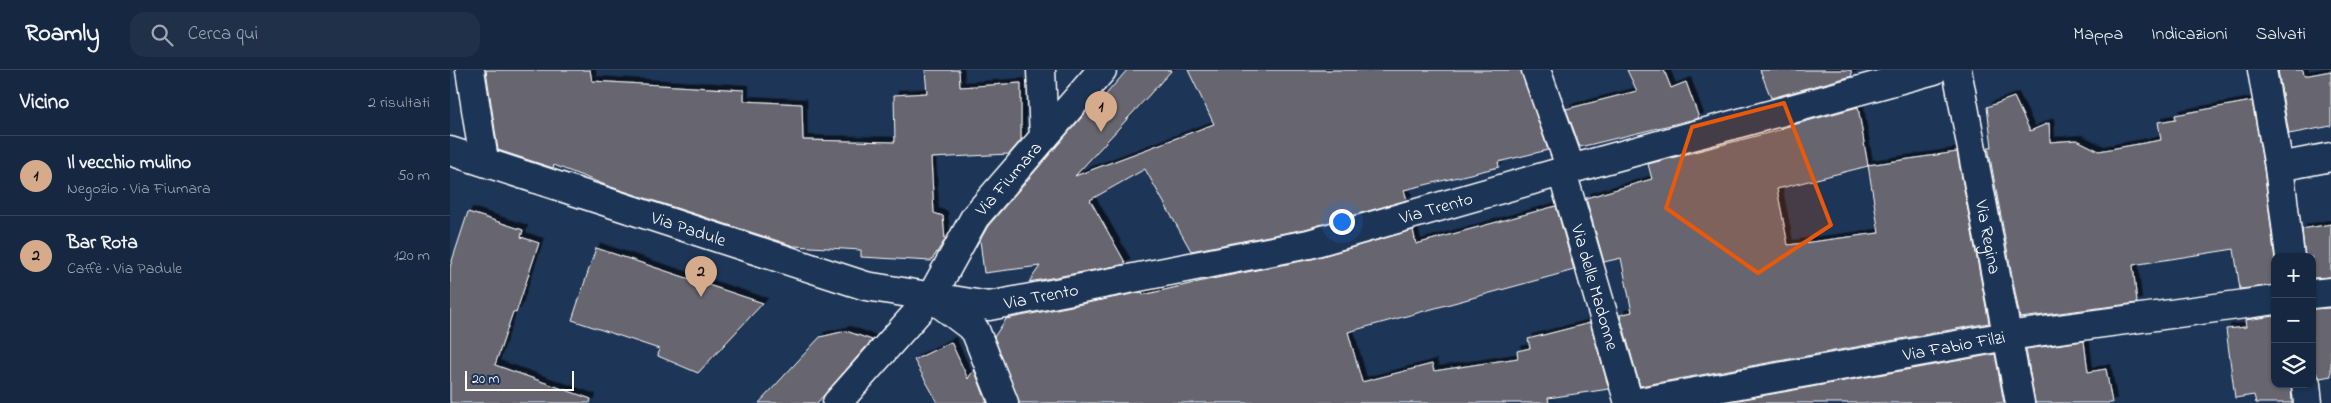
<!DOCTYPE html>
<html lang="it">
<head>
<meta charset="utf-8">
<style>
	body { margin:0; font-family:"Indie Flower",sans-serif; background:#1f3048; color:#f1f3f6 }
	.controls { position:absolute; right:15px; bottom:15px; display:grid; overflow:hidden; border-radius:10px; box-shadow:0 1px 4px #0004 }
	.controls button { width:45px; height:45px; display:grid; place-items:center; padding:0; border:0; border-bottom:1px solid #35445a; background:#162841; color:#f1f3f6; font:25px sans-serif }
	.scale { position:absolute; left:15px; bottom:12px; width:109px; box-sizing:border-box; padding-left:5px; border:2px solid #fff; border-top:0; font-size:14px; line-height:18px; white-space:nowrap; color:#fff; -webkit-text-stroke:4px #1d3557; paint-order:stroke }
	.you { position:absolute; left:891px; top:151px; width:18px; height:18px; margin:-12px; border:4px solid #fff; border-radius:50%; background:#1a73e8; box-shadow:0 0 0 8px #1a73e833 }
	.badge { display:grid; place-items:center; width:32px; height:32px; border-radius:50%; background:#d6ab8b; color:#111; font-size:16px; font-weight:700 }
	.pin { position:absolute; translate:-50% -41px; filter:drop-shadow(0 1px 2px #0008) }
	.pin::after { content:''; position:absolute; top:26px; width:18px; height:15px; background:inherit; clip-path:polygon(0 0,100% 0,50% 100%) }
	.list { margin:0; padding:0; list-style:none }
	h2 { display:flex; justify-content:space-between; align-items:center; height:65px; margin:0; padding:0 20px; font-size:21px }
	h2 small { font-size:16px; font-weight:400; color:#9ea6b1 }
	.list li { display:grid; grid-template-columns:32px 1fr auto; gap:15px; align-items:center; box-sizing:border-box; height:80px; padding:0 20px; border-top:1px solid #35445a }
	.list b { display:block; font-size:19px; white-space:nowrap }
	.list p { margin:0; font-size:16px; white-space:nowrap; color:#9ea6b1 }
	.list em { font-size:16px; font-style:normal; color:#9ea6b1 }
	.icon { flex:none; width:28px; height:28px; fill:none; stroke:currentColor; stroke-width:2; stroke-linecap:round; stroke-linejoin:round }
	.map { position:relative; flex:none; width:1881px; height:333px; overflow:hidden }
	header { display:flex; align-items:center; gap:30px; box-sizing:border-box; height:70px; padding:0 25px; background:#162841; border-bottom:1px solid #35445a }
	header strong { font-size:24px }
	nav { display:flex; gap:28px; margin-inline-start:auto; font-size:18px }
	.search { width:350px; height:45px; background:#1f3048; display:flex; align-items:center; gap:12px; box-sizing:border-box; padding:0 18px; border-radius:15px; color:#9ea6b1; font-size:19px }
	main { display:flex }
	aside { flex:1; background:#162841 }
	.map>svg:first-child { display:block }
	.building { fill:#666570; stroke:#fff; filter:url(#shadow) }
	.lines { fill:none; stroke-linecap:round; stroke-linejoin:round }
	.street-casing { stroke:#fff; stroke-width:31 }
	.street { stroke:#1d3557; stroke-width:28 }
	.marked { fill:#e8590c; fill-opacity:0.2; stroke:#e8590c; stroke-width:4; stroke-linejoin:round }
	.labels { text-anchor:middle; stroke-width:5; stroke-linejoin:round; paint-order:stroke }
	.street-label { font-size:18px; fill:#fff; stroke:#1d3557 }
</style>
</head>
<body>
<header>
<strong>Roamly</strong>
<div class="search"><svg class="icon" aria-label="search" viewBox="0 0 24 24"><circle cx="10" cy="10" r="6"/><path d="M15 15l6 6"/></svg>Cerca qui</div>
<nav><a>Mappa</a><a>Indicazioni</a><a>Salvati</a></nav>
</header>
<main>
<aside>
<h2>Vicino<small>2 risultati</small></h2>
<ul class="list">
<li><span class="badge">1</span><div><b>Il vecchio mulino</b><p>Negozio · Via Fiumara</p></div><em>50 m</em></li>
<li><span class="badge">2</span><div><b>Bar Rota</b><p>Caffè · Via Padule</p></div><em>120 m</em></li>
</ul>
</aside>
<div class="map">
<svg width="1881" height="333" viewBox="0 0 1881 333">
	<defs>
		<filter id="shadow"><feDropShadow dx="4.5" dy="-4.5" stdDeviation="0" flood-color="#0009"/></filter>
	</defs>
	<rect width="100%" height="100%" fill="#1d3557"/>
	<filter id="ink" filterUnits="userSpaceOnUse"><feTurbulence type="fractalNoise" baseFrequency=".02" numOctaves="2"/><feDisplacementMap in="SourceGraphic" scale="10" xChannelSelector="R" yChannelSelector="G"/><feConvolveMatrix kernelMatrix="1 2 1 2 8 2 1 2 1" color-interpolation-filters="sRGB"/></filter>
	<g filter="url(#ink)">
		<g class="building">
			<path d="M 36,0 L 140,0 L 142,11 L 294,20 L 294,31 L 352,34 L 353,70 L 445,72 L 444,25 L 477,23 L 475,0 L 509,0 L 510,17 L 571,13 L 571,70 L 559,84 L 481,88 L 484,143 L 493,146 L 495,170 L 481,191 L 411,187 L 411,180 L 344,176 L 158,116 L 104,95 L 103,98 L 48,80 Z"/>
			<path d="M 677,0 L 722,0 L 625,106 L 764,54 L 738,0 L 1071,0 L 1098,80 L 1048,92 L 1049,97 L 954,120 L 957,130 L 855,159 L 741,181 L 695,99 L 640,130 L 676,194 L 579,212 L 590,196 L 534,203 L 530,170 L 538,156 L 650,26 L 652,29 Z"/>
			<path d="M 1177,0 L 1214,0 L 1221,18 L 1236,12 L 1249,48 L 1130,77 L 1116,39 L 1187,21 Z"/>
			<path d="M 1310,0 L 1401,0 L 1402,6 L 1321,28 Z"/>
			<path d="M 1828,0 L 1853,0 L 1854,6 L 1881,1 L 1881,56 L 1839,64 Z"/>
			<path d="M 1564,27 L 1580,61 L 1599,53 L 1600,72 L 1627,70 L 1649,81 L 1711,70 L 1708,52 L 1726,49 L 1725,45 L 1802,31 L 1814,99 L 1825,190 L 1825,215 L 1790,219 L 1784,179 L 1683,195 L 1687,233 L 1570,248 L 1538,77 L 1542,77 L 1537,37 Z"/>
			<path d="M 1408,37 L 1418,96 L 1327,119 L 1338,175 L 1429,163 L 1418,95 L 1507,82 L 1539,253 L 1190,316 L 1170,245 L 1182,242 L 1171,188 L 1154,192 L 1136,128 L 1202,109 L 1198,94 L 1333,59 L 1332,58 Z"/>
			<path d="M 1106,136 L 1124,200 L 898,262 L 912,312 L 982,294 L 984,301 L 1068,288 L 1067,281 L 1080,278 L 1078,269 L 1140,253 L 1159,319 L 1098,328 L 1099,333 L 569,333 L 544,267 L 556,249 L 692,222 L 693,225 L 757,210 L 862,189 L 963,160 L 966,174 Z"/>
			<path d="M 18,142 L 73,160 L 71,167 L 89,173 L 66,243 L 63,242 L 45,295 L 141,329 L 140,333 L 0,333 L 0,197 Z"/>
			<path d="M 1881,154 L 1881,207 L 1862,208 L 1862,187 L 1855,187 L 1852,159 Z"/>
			<path d="M 146,178 L 240,209 L 313,233 L 248,303 L 208,286 L 209,279 L 122,250 Z"/>
			<path d="M 1881,238 L 1881,306 L 1870,308 L 1862,300 L 1862,239 Z"/>
			<path d="M 1825,246 L 1825,314 L 1841,314 L 1842,333 L 1806,333 L 1804,325 L 1785,328 L 1776,259 L 1796,257 L 1795,250 Z"/>
			<path d="M 396,261 L 422,270 L 367,333 L 309,333 L 370,267 Z"/>
			<path d="M 1634,271 L 1638,302 L 1656,299 L 1662,333 L 1585,333 L 1576,279 Z"/>
			<path d="M 501,272 L 518,309 L 524,299 L 537,333 L 488,333 L 464,290 Z"/>
			<path d="M 1545,284 L 1554,333 L 1272,333 Z"/>
		</g>
		<g class="lines">
			<g class="street-casing">
				<g id="street">
					<path d="M 20,0 L 34,91"/>
					<path d="M 591,0 L 594,67"/>
					<path d="M 1086,0 L 1121,99"/>
					<path id="s1" d="M 1507,0 L 1570,333"/>
					<path d="M 1812,0 L 1829,97 L 1840,187"/>
					<path id="s2" d="M 0,81 L 416,216 L 539,236 L 859,174 L 1121,99 L 1484,0"/>
					<path d="M 1829,97 L 1881,87"/>
					<path id="s3" d="M 1112,102 L 1179,333"/>
					<path d="M 1862,224 L 1881,222"/>
					<path d="M 484,229 L 525,260 L 554,333"/>
					<path d="M 1856,314 L 1858,333"/>
					<path id="s4" d="M 387,333 L 481,227 L 525,147 L 652,0"/>
					<path id="s5" d="M 1184,333 L 1557,266 L 1825,230"/>
				</g>
			</g>
			<use href="#street" class="street"/>
		</g>
	</g>
	<path class="marked" d="M 1334,33 L 1381,155 L 1308,203 L 1216,138 L 1242,57 Z"/>
	<g class="labels">
		<g class="street-label">
			<text dy="6" stroke="none"><textPath href="#s4" startOffset="284">Via Fiumara</textPath></text>
			<text dy="6" stroke="none"><textPath href="#s2" startOffset="1020">Via Trento</textPath></text>
			<text dy="6" stroke="none"><textPath href="#s2" startOffset="251">Via Padule</textPath></text>
			<text dy="6" stroke="none"><textPath href="#s1" startOffset="170">Via Regina</textPath></text>
			<text dy="6" stroke="none"><textPath href="#s3" startOffset="120">Via delle Madonne</textPath></text>
			<text dy="6" stroke="none"><textPath href="#s2" startOffset="615">Via Trento</textPath></text>
			<text dy="6" stroke="none"><textPath href="#s5" startOffset="325">Via Fabio Filzi</textPath></text>
		</g>
	</g>
</svg>
<div class="controls">
<button>+</button>
<button>−</button>
<button><svg class="icon" aria-label="layers" viewBox="0 0 24 24"><path d="M12 4l9 5-9 5-9-5zM3 14l9 5 9-5"/></svg></button>
</div>
<div class="scale">20 m</div>
<div class="you"></div>
<div class="pin badge" style="left:651px;top:62px">1</div>
<div class="pin badge" style="left:251px;top:227px">2</div>
</div>
</main>
</body>
</html>
